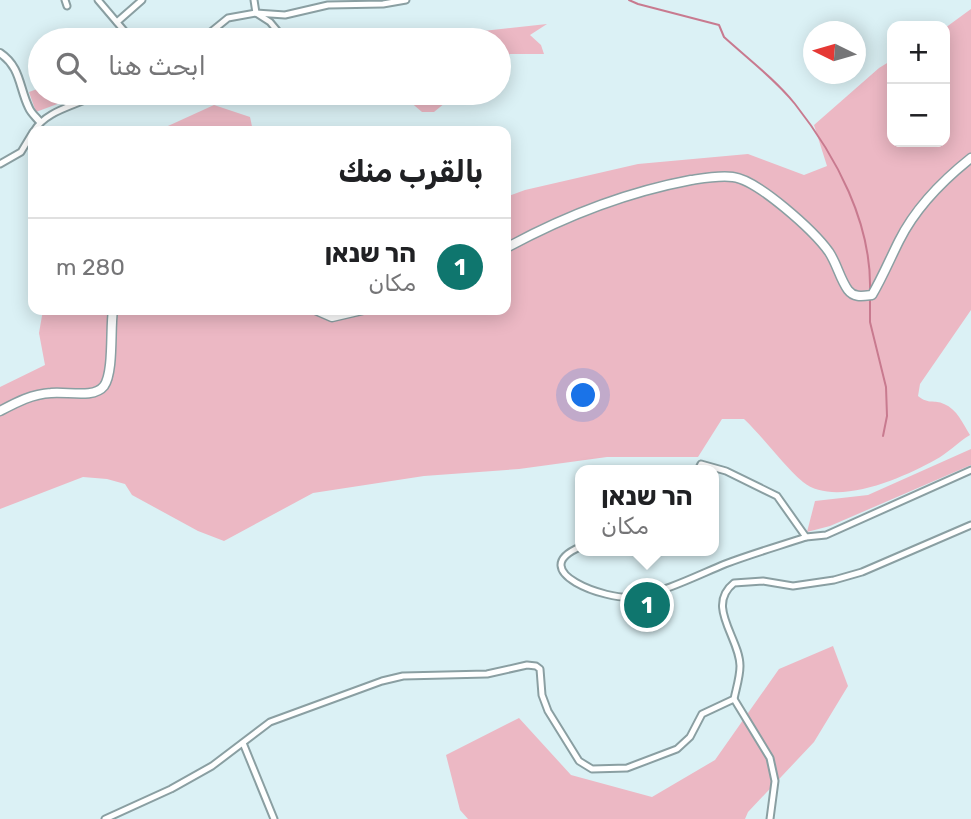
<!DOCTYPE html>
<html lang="ar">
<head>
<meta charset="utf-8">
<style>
	body { margin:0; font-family:Rubik,Cairo,Heebo,sans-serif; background:#f2f2f2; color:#202124; direction:rtl }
	.controls { position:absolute; right:21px; top:21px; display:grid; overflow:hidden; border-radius:14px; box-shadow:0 4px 18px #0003 }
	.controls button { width:63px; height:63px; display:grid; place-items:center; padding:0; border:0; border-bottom:2px solid #e0e0e0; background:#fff; color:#202124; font:35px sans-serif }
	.compass { position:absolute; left:803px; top:21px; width:63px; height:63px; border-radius:50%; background:#fff; box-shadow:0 4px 18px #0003; rotate:275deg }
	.you { position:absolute; left:584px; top:396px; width:24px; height:24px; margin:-18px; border:5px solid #fff; border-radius:50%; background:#1a73e8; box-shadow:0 0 0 10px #1a73e833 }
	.badge { display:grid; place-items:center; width:46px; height:46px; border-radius:50%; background:#0f766e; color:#fff; font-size:23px; font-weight:700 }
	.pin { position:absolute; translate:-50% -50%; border:4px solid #fff; box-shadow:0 2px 7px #0006 }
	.popup { position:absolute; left:575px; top:465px; width:144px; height:91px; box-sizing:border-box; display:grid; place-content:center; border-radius:14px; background:#fff; filter:drop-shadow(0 2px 5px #0005); font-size:23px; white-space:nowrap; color:#757577 }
	.popup b { font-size:26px; color:#202124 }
	.popup::after { content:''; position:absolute; left:50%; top:100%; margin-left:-14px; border:14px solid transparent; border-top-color:#fff }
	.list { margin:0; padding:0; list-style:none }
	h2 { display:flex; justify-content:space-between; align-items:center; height:91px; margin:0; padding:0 28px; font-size:30px }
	h2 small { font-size:23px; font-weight:400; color:#757577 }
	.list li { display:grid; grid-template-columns:46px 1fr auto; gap:21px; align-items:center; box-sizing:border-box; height:98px; padding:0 28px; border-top:2px solid #e0e0e0 }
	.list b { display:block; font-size:26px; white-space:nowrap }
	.list p { margin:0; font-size:23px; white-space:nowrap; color:#757577 }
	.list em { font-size:23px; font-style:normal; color:#757577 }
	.icon { flex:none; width:38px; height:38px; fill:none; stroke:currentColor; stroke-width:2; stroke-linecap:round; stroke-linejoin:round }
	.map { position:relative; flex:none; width:971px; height:819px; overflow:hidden; direction:ltr }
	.search { position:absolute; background:#fff; box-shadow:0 4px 18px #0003; left:28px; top:28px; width:483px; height:77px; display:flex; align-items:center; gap:18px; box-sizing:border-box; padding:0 24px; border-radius:38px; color:#757577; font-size:26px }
	.panel { position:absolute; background:#fff; box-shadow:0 4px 18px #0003; left:28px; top:126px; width:483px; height:189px; border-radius:14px; direction:rtl }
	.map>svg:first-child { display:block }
	.green { fill:#ecb8c4 }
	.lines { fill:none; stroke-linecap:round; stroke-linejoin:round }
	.stream { stroke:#c87a8f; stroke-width:2 }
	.minor-casing { stroke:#8a9fa2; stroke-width:9 }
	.tertiary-casing { stroke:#8a9fa2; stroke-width:10 }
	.primary-casing { stroke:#8a9fa2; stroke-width:11 }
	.minor { stroke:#fff; stroke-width:5 }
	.tertiary { stroke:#fff; stroke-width:6 }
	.primary { stroke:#fff; stroke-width:8 }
</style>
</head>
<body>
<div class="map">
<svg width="971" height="819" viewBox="0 0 971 819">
	<rect width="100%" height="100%" fill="#dbf1f5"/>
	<g class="green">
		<path d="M 971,9 L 971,310 L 920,384 L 918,396 C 929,405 934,399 944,404 C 957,409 963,424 970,435 C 958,442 947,454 935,460 C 903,478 835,508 803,482 C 782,464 765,439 744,419 L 722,419 L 698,457 L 607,457 L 519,469 L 424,476 L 313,493 L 224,541 L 198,531 L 132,495 L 125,484 L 107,479 L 83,477 L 0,509 L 0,387 L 45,365 L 39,333 L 43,310 L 506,310 L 506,197 L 525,190 L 638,164 L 748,154 L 804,175 L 827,166 L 814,125 L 879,68 L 892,60 L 892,142 L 945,142 L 945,28 Z"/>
		<path d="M 547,24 L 530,35 L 541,45 L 544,54 L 510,54 L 499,59 L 499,40 L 455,40 L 456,34 Z"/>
		<path d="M 40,88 L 40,93 L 56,93 L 60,103 L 36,112 L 29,92 Z"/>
		<path d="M 406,93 L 457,93 L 434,112 L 422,112 L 408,100 Z"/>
		<path d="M 214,105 L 250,117 L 253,131 L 157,131 Z"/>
		<path d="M 971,449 L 971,465 L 830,526 L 807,532 L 815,501 L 868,495 Z"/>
		<path d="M 833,646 L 848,686 L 814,742 L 748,812 L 745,819 L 468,819 L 460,810 L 446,755 L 519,718 L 571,775 L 652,797 L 715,760 L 779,669 Z"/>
	</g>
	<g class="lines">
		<g class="stream">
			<path d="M 629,0 L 638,4 L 719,25 L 724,37 C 747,58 775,79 795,104 C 836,156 872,223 870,291"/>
			<path d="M 870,300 L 870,322 L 886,387 L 887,416 L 883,436"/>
		</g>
		<g class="minor-casing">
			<g id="minor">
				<path d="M 65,0 L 67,6"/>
				<path d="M 98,0 L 132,40"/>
				<path d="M 254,0 L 256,13 L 270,22 L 285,40"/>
				<path d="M 117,22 L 142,0"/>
				<path d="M 201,40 L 228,18 L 256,13 L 285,15 L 328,5 L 383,4 L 406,0"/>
				<path d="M 34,131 C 47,109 78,106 99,93"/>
				<path d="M 0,164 L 21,152 L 33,132"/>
				<path d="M 806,537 L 826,535 L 971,470"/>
				<path d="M 580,547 C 524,571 607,601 634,597 C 665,592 696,576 725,564 C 751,554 779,546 806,537 L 777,496 L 726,471 L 701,464 L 698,470"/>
				<path d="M 734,699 L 770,758 L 775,781 L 770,819"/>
				<path d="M 243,743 L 274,819"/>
				<path d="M 105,819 L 171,789 L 212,766 L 270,722 L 382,681 L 403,676 L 487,674 L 527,665 L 536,666 L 540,669 L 542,695 L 548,711 L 579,761 L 592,769 L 627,768 L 677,749 L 690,737 L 702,714 L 734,699 C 736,689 740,677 740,666 C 740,638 705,606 734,583 L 763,581 L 793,586 L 834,580 L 862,572 L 971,525"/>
			</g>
		</g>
		<g class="tertiary-casing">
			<path id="tertiary" d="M 0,53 C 21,67 19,88 29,108 C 31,113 36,117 40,122"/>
		</g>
		<g class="primary-casing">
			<g id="primary">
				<path d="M 506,248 C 563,217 627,192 691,180 C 704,178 720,175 733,177 C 758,180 814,231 829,252 C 837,264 840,279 848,290 C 854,298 863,296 872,295 C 882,278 890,259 899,241 C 916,207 942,181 971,158"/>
				<path d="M 316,310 L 332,317 L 362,310"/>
				<path d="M 0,411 C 17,402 32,394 51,393 C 66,391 94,399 104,386 C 114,372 110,328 113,310"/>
			</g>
		</g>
		<use href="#minor" class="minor"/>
		<use href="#tertiary" class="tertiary"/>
		<use href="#primary" class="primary"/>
	</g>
</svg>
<div class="controls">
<button>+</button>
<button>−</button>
</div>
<svg class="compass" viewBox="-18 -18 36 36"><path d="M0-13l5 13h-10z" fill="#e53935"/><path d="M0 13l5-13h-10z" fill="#757577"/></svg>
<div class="you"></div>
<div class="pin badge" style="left:647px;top:605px">1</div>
<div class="popup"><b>הר שנאן</b>مكان</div>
<div class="search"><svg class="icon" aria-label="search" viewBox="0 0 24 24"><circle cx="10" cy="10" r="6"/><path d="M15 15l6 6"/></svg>ابحث هنا</div>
<section class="panel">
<h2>بالقرب منك<small></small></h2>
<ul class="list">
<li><span class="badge">1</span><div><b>הר שנאן</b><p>مكان</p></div><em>280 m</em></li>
</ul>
</section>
</div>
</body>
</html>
